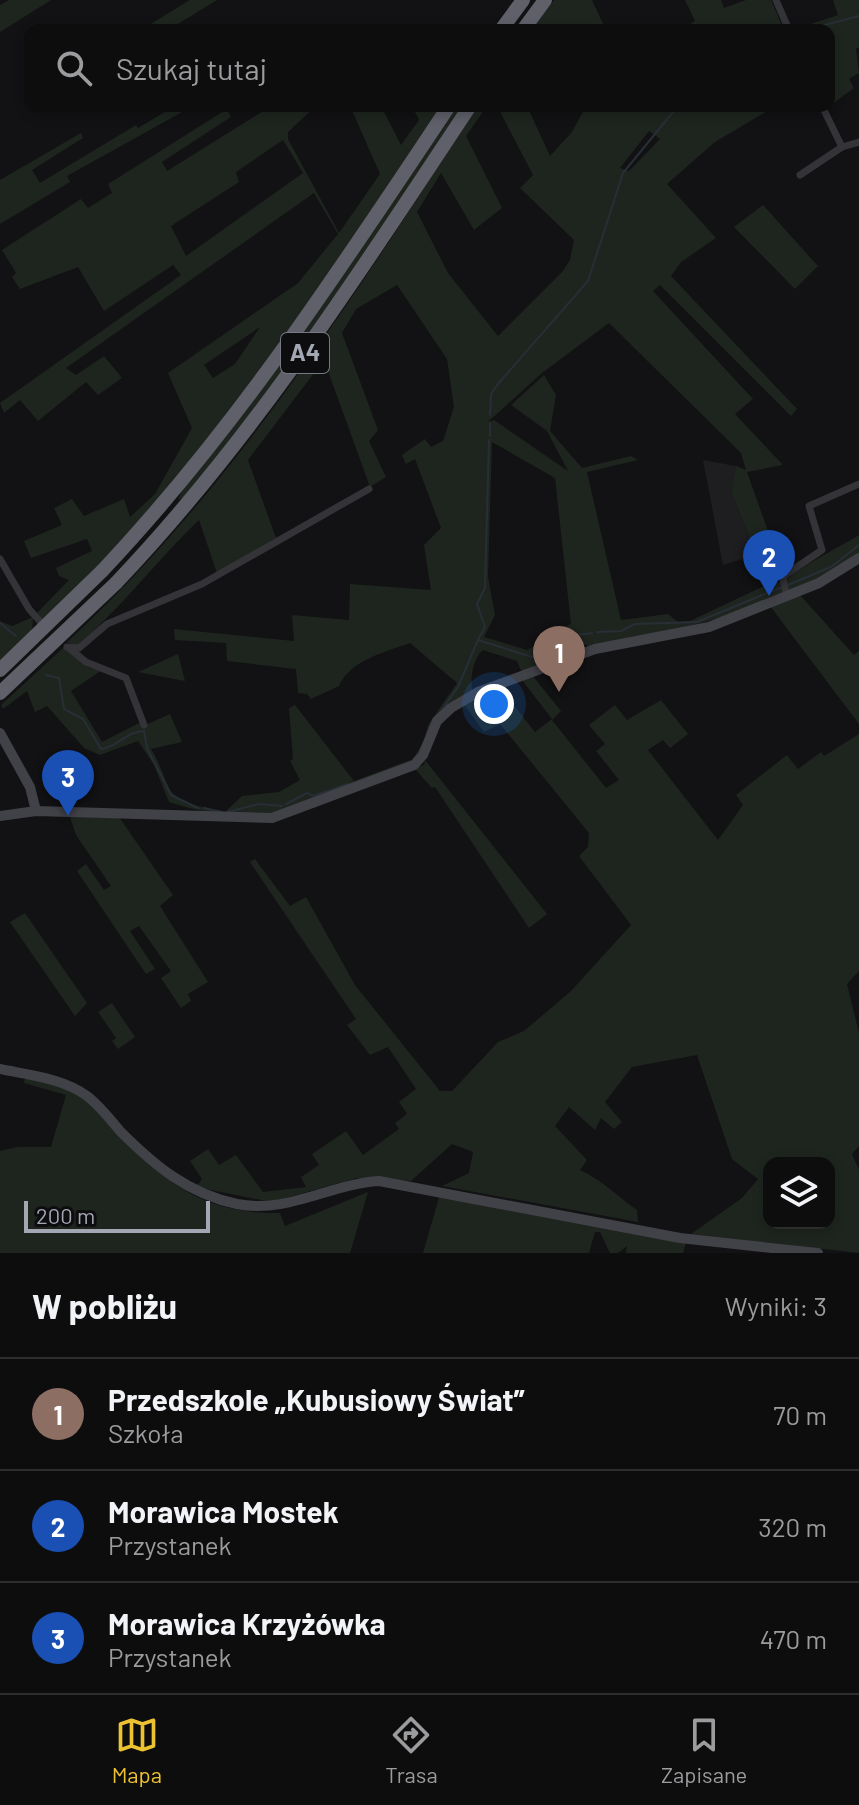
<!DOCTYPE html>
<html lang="pl">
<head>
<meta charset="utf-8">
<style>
	body { margin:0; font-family:Barlow,sans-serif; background:#1c1b1c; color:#f1f3f6 }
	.controls { position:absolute; right:24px; bottom:24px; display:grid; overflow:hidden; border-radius:16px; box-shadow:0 4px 12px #0003 }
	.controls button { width:72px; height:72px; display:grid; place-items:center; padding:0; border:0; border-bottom:2px solid #2e2d2e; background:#0e0d0e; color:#f1f3f6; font:40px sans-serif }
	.scale { position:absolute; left:24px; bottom:20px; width:186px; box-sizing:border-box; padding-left:8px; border:4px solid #a3a6b3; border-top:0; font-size:22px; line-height:28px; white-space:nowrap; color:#a3a6b3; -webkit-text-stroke:6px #0d0c0e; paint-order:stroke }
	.you { position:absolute; left:494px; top:704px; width:28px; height:28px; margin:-20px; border:6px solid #fff; border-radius:50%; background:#1a73e8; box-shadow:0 0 0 12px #1a73e833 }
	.badge { display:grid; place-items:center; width:52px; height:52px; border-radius:50%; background:#ecc231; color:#fff; font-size:26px; font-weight:700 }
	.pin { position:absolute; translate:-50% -66px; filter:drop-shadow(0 2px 4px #0008) }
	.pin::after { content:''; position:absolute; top:42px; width:28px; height:24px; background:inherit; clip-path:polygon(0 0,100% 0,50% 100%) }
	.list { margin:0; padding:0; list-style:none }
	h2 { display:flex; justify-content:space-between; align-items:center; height:104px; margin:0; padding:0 32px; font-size:34px }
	h2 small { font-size:26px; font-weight:400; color:#9b9c9e }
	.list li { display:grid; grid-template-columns:52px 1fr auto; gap:24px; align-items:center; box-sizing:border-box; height:112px; padding:0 32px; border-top:2px solid #2e2d2e }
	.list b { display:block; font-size:30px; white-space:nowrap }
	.list p { margin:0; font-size:26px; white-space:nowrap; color:#9b9c9e }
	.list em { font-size:26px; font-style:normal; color:#9b9c9e }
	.icon { flex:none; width:44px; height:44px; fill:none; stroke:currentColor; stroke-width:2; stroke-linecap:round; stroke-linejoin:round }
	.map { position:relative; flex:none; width:859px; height:1253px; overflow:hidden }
	.search { position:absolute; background:#0e0d0e; box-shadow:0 4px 12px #0003; left:24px; right:24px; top:24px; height:88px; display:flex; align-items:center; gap:20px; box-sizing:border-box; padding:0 28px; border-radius:16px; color:#9b9c9e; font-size:30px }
	.sheet { height:440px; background:#0e0d0e }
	nav { display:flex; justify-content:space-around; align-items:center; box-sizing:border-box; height:112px; border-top:2px solid #2e2d2e; background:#0e0d0e; font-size:22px; color:#9b9c9e }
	nav a { display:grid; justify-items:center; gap:4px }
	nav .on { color:#ecc231 }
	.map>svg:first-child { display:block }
	.built { fill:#1e1d20 }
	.green { fill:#1e251f; fill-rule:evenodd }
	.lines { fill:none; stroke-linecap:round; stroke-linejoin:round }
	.stream { stroke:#282e36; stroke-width:2 }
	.street { stroke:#333338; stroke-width:7 }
	.secondary { stroke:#414148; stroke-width:10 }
	.highway { stroke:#5f6069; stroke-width:14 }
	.highway-bridge { stroke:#5f6069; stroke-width:14 }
	.labels { text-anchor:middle; stroke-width:8; stroke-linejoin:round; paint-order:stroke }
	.shield { fill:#0d0c0e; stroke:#767882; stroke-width:2 }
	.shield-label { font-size:24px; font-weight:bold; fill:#a3a6b3 }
</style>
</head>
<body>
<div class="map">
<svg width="859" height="1253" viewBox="0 0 859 1253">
	<rect width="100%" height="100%" fill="#121113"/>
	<path class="built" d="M 703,460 L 736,466 L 731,491 L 756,555 L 723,565 Z"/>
	<g class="green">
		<path d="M 9,0 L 51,0 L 0,32 L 0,5 Z"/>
		<path d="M 190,0 L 217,0 L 168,30 L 141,30 Z"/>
		<path d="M 554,0 L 592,0 L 606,30 L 552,30 L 549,26 L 546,30 L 531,30 Z"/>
		<path d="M 685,0 L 721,0 L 724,8 L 746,0 L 771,0 L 784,30 L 681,30 L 695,21 Z"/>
		<path d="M 833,0 L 859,0 L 859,47 L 856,49 L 859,73 L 849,79 L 854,88 L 829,106 L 829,30 L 793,30 L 838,15 Z"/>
		<path d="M 175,106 L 193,106 L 67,176 L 70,182 L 0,224 L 0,180 L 81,133 L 83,138 L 32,170 L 40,183 L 136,125 L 138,128 Z"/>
		<path d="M 271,106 L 316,106 L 288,132 L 288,139 L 339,233 L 380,174 L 350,106 L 381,106 L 401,145 L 419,120 L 412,106 L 441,106 C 369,214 300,326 219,428 C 165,496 104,559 43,622 L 36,614 L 69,580 L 59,576 L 56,568 L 92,551 L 87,539 L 31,558 L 24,541 L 62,525 L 54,508 L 72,499 L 84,516 L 124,499 L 130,517 L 155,494 L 192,428 L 168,373 L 298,283 L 338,234 L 314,193 L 66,368 L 76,375 L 104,356 L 122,378 L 98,395 L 86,382 L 38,421 L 20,400 L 4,413 L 0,403 L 181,275 L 173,265 L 104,311 L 78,267 L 20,289 L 12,277 L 16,273 L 2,250 L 81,199 L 88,208 L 112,193 L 108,184 L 227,109 L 231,117 L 162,162 L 167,171 ZM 283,140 L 303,173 L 186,256 L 171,226 L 239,182 L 236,172 ZM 260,327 L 235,364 L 213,378 L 204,365 Z"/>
		<path d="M 454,106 L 466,106 L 304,347 L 191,495 L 178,500 L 183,488 L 273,374 Z"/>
		<path d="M 478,106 L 487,106 L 466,136 L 502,208 L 474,230 L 441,173 L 417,212 L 448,273 L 498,336 L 563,271 L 570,260 L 574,240 L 520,188 L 533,175 L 497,106 L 527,106 L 550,156 L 572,132 L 586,106 L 776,106 L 715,142 L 667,184 L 716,238 L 681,262 L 671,276 L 797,409 L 791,416 L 660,285 L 653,291 L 753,399 L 735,414 L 783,465 L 747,472 L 783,573 L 770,574 L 756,555 L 731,491 L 736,466 L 746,470 L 741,453 L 609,323 L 542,373 L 488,422 L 494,420 L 568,471 L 547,431 L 511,405 L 544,375 L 556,395 L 550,431 L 582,468 L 631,456 L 638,460 L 587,472 L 621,620 L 668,614 L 678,622 L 690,621 L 764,586 L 787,580 C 792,571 845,544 859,535 L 859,553 C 783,610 680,630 588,646 L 578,642 L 561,643 L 554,658 L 522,673 L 517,661 L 483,650 C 473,658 469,681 473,693 L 450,706 L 416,760 L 414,757 L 424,741 L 428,725 L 457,683 L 410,643 C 386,652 350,660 339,686 L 311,699 L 307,694 L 298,693 L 296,669 L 227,661 L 226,643 L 175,640 L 174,629 L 294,641 L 292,615 L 349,620 L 350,584 L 431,590 L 424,545 L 441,528 L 415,459 L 406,464 L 402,455 L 425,439 L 431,447 L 443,441 L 454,407 L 447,359 L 397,285 L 356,309 L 342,333 L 378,430 L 369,441 L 386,477 L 370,487 L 324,360 L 248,460 L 276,538 L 217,573 L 199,520 C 156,561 121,609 76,646 L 67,642 C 234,489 355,293 478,106 ZM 649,131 L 660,139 L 629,171 L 620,168 ZM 492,442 L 555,478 L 571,624 L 545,635 L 544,641 L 527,650 L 484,637 L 495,615 L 488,577 Z"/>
		<path d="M 763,205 L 818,266 L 795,289 L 734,227 Z"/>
		<path d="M 800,595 L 854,655 L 859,651 L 859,724 L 770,606 Z"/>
		<path d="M 33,617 L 32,632 L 0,661 L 0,621 L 12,626 Z"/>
		<path d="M 64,647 L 90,668 L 102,670 L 71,691 L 102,742 L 141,722 L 143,726 L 170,714 L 182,742 L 151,749 C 159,760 166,784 171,791 C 182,805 207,808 225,812 L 242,796 L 279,792 L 300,780 L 290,761 L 293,759 L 289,708 L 295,705 L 354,781 L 410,760 L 413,763 L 279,812 C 242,817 204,814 169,802 L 154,765 L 138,741 L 100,755 L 84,748 L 47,706 L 35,712 L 27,691 L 3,709 L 1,705 Z"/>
		<path d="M 178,654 L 185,681 L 138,672 Z"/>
		<path d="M 533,676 L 561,711 L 552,720 L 606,788 L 619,780 L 596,751 L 605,744 L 589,725 L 615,705 L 627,720 L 661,700 L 688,734 L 670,748 L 663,740 L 648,750 L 718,840 L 743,805 L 736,795 L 787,755 L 798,769 L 821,752 L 824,756 L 859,734 L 859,971 L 847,984 L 859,1033 L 859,1146 L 852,1154 L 859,1170 L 859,1253 L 691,1234 L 742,1198 L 758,1179 L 732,1159 L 697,1055 L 632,1067 L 605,1102 L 622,1122 L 614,1129 L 601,1118 L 595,1130 L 569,1107 L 555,1126 L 587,1160 L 580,1170 C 602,1180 617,1196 637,1210 L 638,1222 L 442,1186 L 469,1173 L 473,1152 L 452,1144 L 411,1181 L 357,1178 L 271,1202 L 196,1187 L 202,1179 L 190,1161 L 208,1149 L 219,1165 L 236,1155 L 263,1192 L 306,1187 L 301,1177 L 319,1165 L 312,1154 L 346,1131 L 363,1155 L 399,1129 L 395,1123 L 407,1114 L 399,1102 L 416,1089 L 388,1047 L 370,1055 L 347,1025 L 356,1019 L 250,862 L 255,859 L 290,906 L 306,897 L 355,985 L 440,1091 L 452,1091 L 498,1042 L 524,1031 L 571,991 L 631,925 L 579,856 L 588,847 L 589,833 L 500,724 L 484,732 L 462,702 L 500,688 L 535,732 L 552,719 L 522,680 ZM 769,1163 L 829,1163 L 829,1223 L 769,1223 Z"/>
		<path d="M 425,760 L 547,914 L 529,928 L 435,787 L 432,788 L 414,768 L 424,765 Z"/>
		<path d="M 70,817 L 119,817 L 173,895 L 160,906 L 208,982 L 188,994 L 191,1001 L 181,1008 L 161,978 L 171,971 L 139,926 L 130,931 L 155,969 L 146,974 L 77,871 L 86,864 L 104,890 L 111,886 L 76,835 Z"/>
		<path d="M 25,913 L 87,1003 L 75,1016 L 10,922 Z"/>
		<path d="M 112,1003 L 135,1037 L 118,1049 L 112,1041 L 116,1038 L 98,1012 Z"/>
		<path d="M 25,1077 L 68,1088 L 85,1098 C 150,1162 180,1214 280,1213 L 285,1226 L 368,1192 L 350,1253 L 0,1253 L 0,1151 L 17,1147 L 51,1147 L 66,1095 L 24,1083 Z"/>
		<path d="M 440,1194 L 686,1243 L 683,1253 L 626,1253 L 627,1246 L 618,1253 L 610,1253 L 600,1232 L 595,1232 L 589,1253 L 423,1253 Z"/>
	</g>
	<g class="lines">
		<g class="stream">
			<path d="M 806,30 L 859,16"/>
			<path d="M 490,415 L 491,394 L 498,384 L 588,281 L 623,173 L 678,106"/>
			<path d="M 490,436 L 490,423"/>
			<path d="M 788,585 L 831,567 L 859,545"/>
			<path d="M 0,623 L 16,636"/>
			<path d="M 597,632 L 621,631 L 635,624 L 697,622 L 782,587"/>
			<path d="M 478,640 L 485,627 L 477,604 L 485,588 L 489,440"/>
			<path d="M 46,675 L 59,678 L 64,709 L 83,719 L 101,749 C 118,747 127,731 144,731 L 147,748 L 171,795 L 198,808"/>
			<path d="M 429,728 L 458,687 L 478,640 L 532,657 L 545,652 L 562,637 L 592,633"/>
			<path d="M 286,804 L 307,793 L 313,796 L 348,784"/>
			<path d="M 204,808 L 222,812"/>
			<path d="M 228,812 L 259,804 L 282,806"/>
		</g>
		<g class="street">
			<path d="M 776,0 L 789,30"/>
			<path d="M 822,106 L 842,147 L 859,142"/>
			<path d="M 800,175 L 842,147"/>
			<path d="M 0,559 L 29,609 L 45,627"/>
			<path d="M 787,596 L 783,580 L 785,575 L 822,550 L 809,506 L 859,484"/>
			<path d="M 67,647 L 79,648 L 107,624 L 202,584 L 369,489"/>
			<path d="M 69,648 L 86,662 L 126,678 L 144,725"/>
		</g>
		<g class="secondary">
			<path d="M 0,733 L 30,787 L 36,811"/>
			<path d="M 0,816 L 36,811 L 272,818 L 414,765 L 423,755 L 437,721 L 451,708 L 478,692 L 595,649 L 709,627 L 819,583 L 859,558"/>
			<path d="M 0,1069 C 28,1075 63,1078 87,1096 C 99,1105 110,1119 120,1131 C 154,1165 188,1194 237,1204 C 287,1214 330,1184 379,1181 L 680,1238 L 818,1253"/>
		</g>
		<g class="highway">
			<path d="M 501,30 L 523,0"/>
			<path d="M 523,30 L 545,0"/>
			<path d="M 102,571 C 237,428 340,269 449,106"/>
			<path d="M 116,583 C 254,438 360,272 470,106"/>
		</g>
		<g class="highway-bridge">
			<path d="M 0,670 L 102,571"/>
			<path d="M 0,693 L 116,583"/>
		</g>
	</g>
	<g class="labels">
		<rect class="shield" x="281" y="333" width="48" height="40" rx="6"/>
		<g class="shield-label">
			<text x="305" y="361">A4</text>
		</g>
	</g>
</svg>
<div class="controls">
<button><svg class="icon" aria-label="layers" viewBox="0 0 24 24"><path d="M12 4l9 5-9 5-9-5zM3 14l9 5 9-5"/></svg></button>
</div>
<div class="scale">200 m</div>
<div class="you"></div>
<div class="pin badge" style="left:559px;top:692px;background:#8d6e63">1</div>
<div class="pin badge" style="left:769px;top:596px;background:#1a4fb4">2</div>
<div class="pin badge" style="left:68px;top:816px;background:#1a4fb4">3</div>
<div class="search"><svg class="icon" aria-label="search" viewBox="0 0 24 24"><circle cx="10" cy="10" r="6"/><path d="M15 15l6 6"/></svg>Szukaj tutaj</div>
</div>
<section class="sheet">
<h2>W pobliżu<small>Wyniki: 3</small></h2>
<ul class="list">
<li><span class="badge" style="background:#8d6e63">1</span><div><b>Przedszkole „Kubusiowy Świat”</b><p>Szkoła</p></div><em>70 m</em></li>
<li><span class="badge" style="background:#1a4fb4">2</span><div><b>Morawica Mostek</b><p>Przystanek</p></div><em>320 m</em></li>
<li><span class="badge" style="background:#1a4fb4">3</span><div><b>Morawica Krzyżówka</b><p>Przystanek</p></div><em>470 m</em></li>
</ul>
</section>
<nav>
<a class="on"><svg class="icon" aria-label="map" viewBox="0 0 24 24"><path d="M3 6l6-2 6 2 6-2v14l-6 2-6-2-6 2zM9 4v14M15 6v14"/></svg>Mapa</a>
<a><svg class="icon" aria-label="directions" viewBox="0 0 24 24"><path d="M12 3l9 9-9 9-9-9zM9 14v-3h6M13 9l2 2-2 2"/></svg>Trasa</a>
<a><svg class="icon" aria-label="saved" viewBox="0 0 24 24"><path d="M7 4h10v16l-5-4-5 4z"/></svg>Zapisane</a>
</nav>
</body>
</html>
